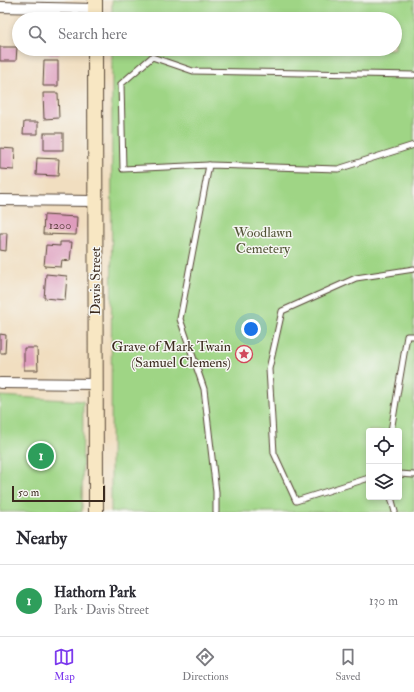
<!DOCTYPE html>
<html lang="en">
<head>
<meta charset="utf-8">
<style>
	body { margin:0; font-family:"IM FELL Double Pica",serif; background:#f2f2f3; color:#2b2b33 }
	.controls { position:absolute; right:12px; bottom:12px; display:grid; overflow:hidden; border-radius:4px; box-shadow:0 2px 6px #0003 }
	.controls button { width:36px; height:36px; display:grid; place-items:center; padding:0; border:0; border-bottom:1px solid #e1e1e2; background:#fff; color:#2b2b33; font:20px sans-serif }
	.scale { position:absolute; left:12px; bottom:10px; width:93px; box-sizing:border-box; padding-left:4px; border:2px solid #3b2a1e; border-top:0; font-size:11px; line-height:14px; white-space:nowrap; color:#3b2a1e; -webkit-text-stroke:3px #f6f6f2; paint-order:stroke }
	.you { position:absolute; left:251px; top:329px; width:14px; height:14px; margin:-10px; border:3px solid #fff; border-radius:50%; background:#1a73e8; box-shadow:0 0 0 6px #1a73e833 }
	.badge { display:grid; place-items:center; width:26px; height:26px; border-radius:50%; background:#7c3aed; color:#fff; font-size:13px; font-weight:700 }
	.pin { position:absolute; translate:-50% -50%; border:2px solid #fff; box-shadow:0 1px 4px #0006 }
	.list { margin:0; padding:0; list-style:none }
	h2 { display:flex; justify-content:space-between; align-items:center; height:52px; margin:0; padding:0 16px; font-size:17px }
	h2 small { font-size:13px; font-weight:400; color:#7c7c81 }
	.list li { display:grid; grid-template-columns:26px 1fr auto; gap:12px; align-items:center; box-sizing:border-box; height:72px; padding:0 16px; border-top:1px solid #e1e1e2 }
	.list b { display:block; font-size:15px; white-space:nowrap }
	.list p { margin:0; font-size:13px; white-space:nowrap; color:#7c7c81 }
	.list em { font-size:13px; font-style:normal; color:#7c7c81 }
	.icon { flex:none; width:22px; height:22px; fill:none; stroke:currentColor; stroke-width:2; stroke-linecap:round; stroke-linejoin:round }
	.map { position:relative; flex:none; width:414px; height:512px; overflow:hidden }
	.search { position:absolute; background:#fff; box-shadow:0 2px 6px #0003; left:12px; right:12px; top:12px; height:44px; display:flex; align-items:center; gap:10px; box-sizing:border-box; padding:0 14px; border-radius:22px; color:#7c7c81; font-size:15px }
	.sheet { height:124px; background:#fff }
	nav { display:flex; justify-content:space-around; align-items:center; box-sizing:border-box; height:56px; border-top:1px solid #e1e1e2; background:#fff; font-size:11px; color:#7c7c81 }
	nav a { display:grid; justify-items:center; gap:2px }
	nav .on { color:#7c3aed }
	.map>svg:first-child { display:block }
	.green { fill:#9fd585; stroke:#6d8052; fill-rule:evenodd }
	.building { fill:#de9cbd }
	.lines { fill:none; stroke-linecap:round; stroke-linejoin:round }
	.lane-casing { stroke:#564536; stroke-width:7 }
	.street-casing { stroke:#564536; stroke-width:12 }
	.secondary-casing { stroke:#564536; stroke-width:16 }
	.lane { stroke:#fff; stroke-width:5 }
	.street { stroke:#fff; stroke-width:10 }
	.secondary { stroke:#f8e7c3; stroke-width:14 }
	.labels { text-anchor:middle; stroke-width:3; stroke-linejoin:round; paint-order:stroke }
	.number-label { font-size:12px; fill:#644646 }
	.park-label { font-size:14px; fill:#545538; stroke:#f6f6f2 }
	.street-label { font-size:14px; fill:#3b2a1e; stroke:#f6f6f2 }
	.poi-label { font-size:14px; fill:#3b2a1e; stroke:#f6f6f2; text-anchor:end }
</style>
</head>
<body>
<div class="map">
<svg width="414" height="512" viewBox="0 0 414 512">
	<rect width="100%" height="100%" fill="#f6f6f2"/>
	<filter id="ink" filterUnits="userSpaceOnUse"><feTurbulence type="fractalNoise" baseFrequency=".025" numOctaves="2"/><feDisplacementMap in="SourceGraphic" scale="8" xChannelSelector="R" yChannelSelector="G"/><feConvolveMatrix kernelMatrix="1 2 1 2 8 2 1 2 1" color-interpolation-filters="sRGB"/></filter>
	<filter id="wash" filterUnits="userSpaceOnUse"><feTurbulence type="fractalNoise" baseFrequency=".012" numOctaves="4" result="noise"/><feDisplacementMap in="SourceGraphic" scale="16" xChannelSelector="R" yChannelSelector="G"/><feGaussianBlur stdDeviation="0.9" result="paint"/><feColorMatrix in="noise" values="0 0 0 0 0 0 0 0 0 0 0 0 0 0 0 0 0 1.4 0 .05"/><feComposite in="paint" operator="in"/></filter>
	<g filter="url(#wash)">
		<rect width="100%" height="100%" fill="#f1dec0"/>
		<g class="green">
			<path d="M 112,0 L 414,0 L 414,512 L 111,512 L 112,49 L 395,49 L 395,19 L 112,19 ZM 369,431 L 399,431 L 399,497 L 369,497 Z"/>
			<path d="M 0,396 L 83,401 L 82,512 L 0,512 Z"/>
		</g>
		<g id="blocks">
			<g class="building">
				<path d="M 0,47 L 17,47 L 16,61 L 0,61 Z"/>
				<path d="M 43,49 L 59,49 L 59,55 L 43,53 Z"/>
				<path d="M 44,61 L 58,61 L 58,86 L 43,86 Z"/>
				<path d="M 43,93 L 58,93 L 59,118 L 44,119 Z"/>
				<path d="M 24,122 L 38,122 L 38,134 L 23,134 Z"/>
				<rect x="44" y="133" width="19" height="17"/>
				<path d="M 0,148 L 15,149 L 14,170 L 0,169 Z"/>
				<path d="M 37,158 L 59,159 L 58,176 L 36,175 Z"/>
				<path d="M 44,215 L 77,217 L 76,235 L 43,234 Z"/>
				<path d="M 0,233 L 7,233 L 6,251 L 0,250 Z"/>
				<path d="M 60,242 L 72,242 L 70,261 L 62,260 L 61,267 L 44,266 L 46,245 L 60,246 Z"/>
				<path d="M 46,274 L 67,276 L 65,300 L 44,298 Z"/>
				<path d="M 0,334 L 6,335 L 5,353 L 0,353 Z"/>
				<path d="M 24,348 L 37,348 L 38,370 L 24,370 Z"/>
			</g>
		</g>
	</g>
	<g filter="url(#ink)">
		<use href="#blocks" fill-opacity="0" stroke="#564536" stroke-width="1"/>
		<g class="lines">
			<g class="lane-casing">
				<g id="lane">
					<path d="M 209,165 L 123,169 L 121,84 L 152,57 L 193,71 L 414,75"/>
					<path d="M 391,431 L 407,336 L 414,336"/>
					<path d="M 399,474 L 414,475"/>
					<path d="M 369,478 L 296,501 L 274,453 L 269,369 L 282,311 L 356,278 L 414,269"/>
					<path d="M 391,497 L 395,512"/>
					<path d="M 216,512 L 216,492 L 204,389 L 180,319 L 209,165 L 338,169 L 414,145"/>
				</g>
			</g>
			<g class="street-casing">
				<g id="street">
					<path d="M 0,7 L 95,9"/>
					<path d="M 0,200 L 95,201"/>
					<path d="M 0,383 L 96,384"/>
				</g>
			</g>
			<g class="secondary-casing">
				<g id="secondary">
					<path d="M 95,0 L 95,19"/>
					<path d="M 95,49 L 96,512"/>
				</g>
			</g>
			<use href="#lane" class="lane"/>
			<use href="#street" class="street"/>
			<use href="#secondary" class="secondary"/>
		</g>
	</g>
	<defs>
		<g id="sight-ring" transform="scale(0.9)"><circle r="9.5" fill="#f6f6f2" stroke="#d1495b" stroke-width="1.5"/><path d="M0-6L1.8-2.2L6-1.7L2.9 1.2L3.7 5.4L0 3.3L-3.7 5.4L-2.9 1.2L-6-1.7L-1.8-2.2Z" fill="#d1495b"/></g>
	</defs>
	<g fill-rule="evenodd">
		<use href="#sight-ring" x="244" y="354"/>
	</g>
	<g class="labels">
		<g class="number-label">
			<text x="60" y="229">1200</text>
		</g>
		<g class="park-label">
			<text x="263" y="237">Woodlawn<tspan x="263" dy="16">Cemetery</tspan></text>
		</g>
		<g class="street-label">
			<text transform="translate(95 281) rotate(-90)" y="5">Davis Street</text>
		</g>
		<g class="poi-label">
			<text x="231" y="351">Grave of Mark Twain<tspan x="231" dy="16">(Samuel Clemens)</tspan></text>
		</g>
	</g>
</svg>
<div class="controls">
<button><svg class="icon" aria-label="locate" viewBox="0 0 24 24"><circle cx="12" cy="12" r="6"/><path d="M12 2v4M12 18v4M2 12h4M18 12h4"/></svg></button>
<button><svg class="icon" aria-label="layers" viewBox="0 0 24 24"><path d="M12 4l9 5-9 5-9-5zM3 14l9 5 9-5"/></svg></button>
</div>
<div class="scale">50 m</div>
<div class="you"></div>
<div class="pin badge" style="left:41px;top:456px;background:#2e9e5b">1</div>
<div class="search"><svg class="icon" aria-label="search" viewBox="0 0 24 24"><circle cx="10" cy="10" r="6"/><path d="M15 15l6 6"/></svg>Search here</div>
</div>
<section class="sheet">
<h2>Nearby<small></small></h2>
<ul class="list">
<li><span class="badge" style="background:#2e9e5b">1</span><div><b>Hathorn Park</b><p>Park · Davis Street</p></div><em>130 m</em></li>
</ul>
</section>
<nav>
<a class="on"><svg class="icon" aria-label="map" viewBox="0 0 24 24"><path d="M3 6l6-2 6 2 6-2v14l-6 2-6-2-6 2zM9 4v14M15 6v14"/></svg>Map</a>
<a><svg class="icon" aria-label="directions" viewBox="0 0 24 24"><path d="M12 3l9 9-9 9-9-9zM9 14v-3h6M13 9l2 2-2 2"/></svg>Directions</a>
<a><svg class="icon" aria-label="saved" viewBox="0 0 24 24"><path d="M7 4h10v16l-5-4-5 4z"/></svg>Saved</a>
</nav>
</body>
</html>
